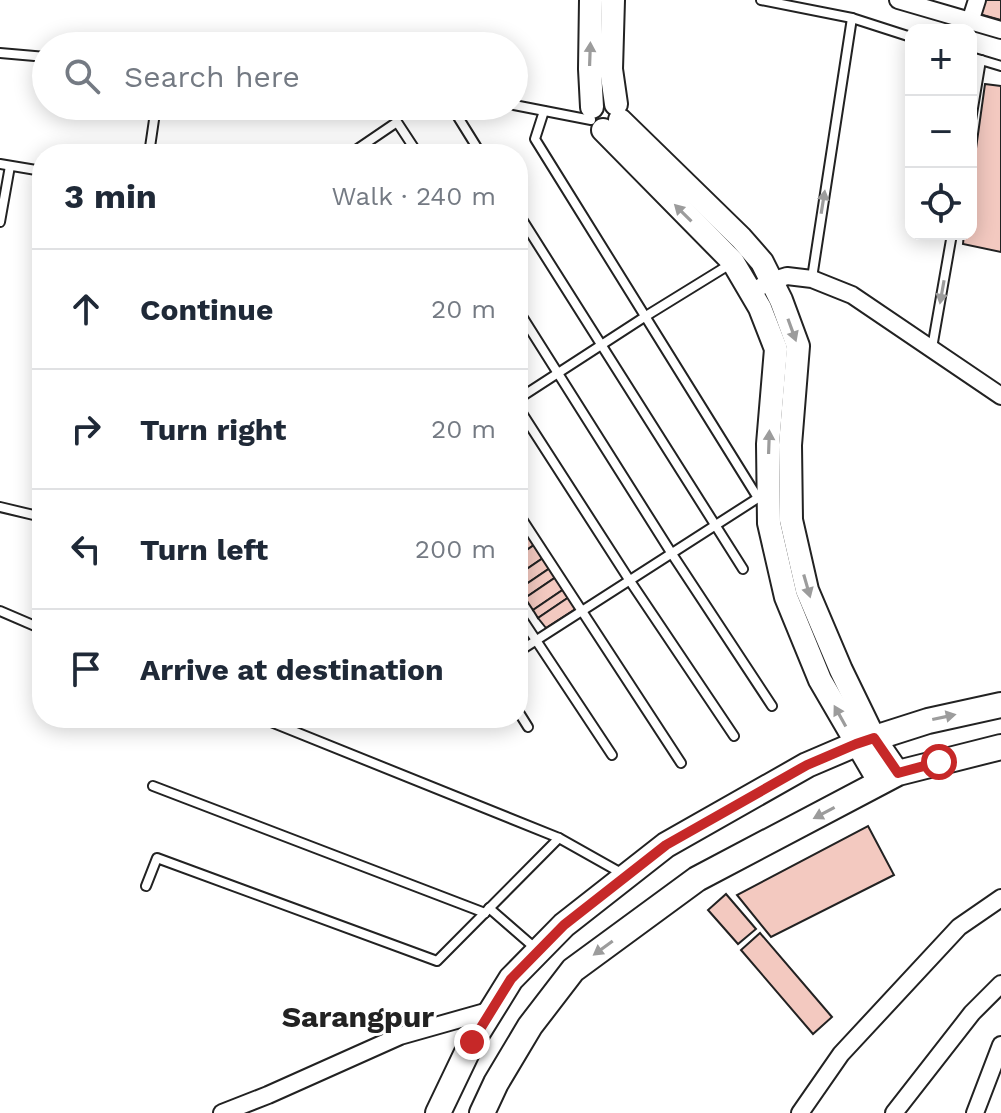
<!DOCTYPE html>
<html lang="en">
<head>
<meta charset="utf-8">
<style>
	body { margin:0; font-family:"Work Sans",sans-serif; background:#f6f6f7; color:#1f2937 }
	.controls { position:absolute; right:24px; top:24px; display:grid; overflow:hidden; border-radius:16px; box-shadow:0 4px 20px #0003 }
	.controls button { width:72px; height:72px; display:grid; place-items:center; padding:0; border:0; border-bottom:2px solid #e0e1e3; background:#fff; color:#1f2937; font:40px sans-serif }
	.stop { position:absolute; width:24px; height:24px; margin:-18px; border:6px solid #c62828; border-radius:50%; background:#fff }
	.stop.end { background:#c62828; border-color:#fff; box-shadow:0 2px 8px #0008 }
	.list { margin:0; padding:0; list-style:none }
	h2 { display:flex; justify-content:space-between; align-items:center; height:104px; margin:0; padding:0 32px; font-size:34px }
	h2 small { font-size:26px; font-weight:400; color:#747a83 }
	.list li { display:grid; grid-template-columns:52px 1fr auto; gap:24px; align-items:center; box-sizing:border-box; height:120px; padding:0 32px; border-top:2px solid #e0e1e3 }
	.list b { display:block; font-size:30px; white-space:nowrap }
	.list em { font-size:26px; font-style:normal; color:#747a83 }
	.icon { flex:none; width:44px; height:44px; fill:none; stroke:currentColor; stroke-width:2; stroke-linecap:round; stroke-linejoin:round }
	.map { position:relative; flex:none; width:1001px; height:1113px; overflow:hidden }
	.search { position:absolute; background:#fff; box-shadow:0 4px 20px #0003; left:32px; top:32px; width:496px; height:88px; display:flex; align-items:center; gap:20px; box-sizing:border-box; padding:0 28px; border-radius:44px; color:#747a83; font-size:30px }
	.panel { position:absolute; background:#fff; box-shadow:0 4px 20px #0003; left:32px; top:144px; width:496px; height:584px; border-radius:32px }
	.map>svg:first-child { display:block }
	.building { fill:#f3c9c0; stroke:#222; stroke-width:2 }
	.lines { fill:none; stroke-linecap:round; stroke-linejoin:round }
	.service-casing { stroke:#222; stroke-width:12 }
	.minor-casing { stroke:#222; stroke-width:20 }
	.secondary-casing { stroke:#222; stroke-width:26 }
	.primary-casing { stroke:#222; stroke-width:28 }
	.service { stroke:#fff; stroke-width:8 }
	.minor { stroke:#fff; stroke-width:16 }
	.secondary { stroke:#fff; stroke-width:22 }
	.primary { stroke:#fff; stroke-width:24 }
	.oneway { fill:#9c9c9c }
	.route { stroke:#c62828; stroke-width:10 }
	.labels { text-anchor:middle; stroke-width:6; stroke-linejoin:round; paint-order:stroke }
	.district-label { font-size:30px; font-weight:bold; fill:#222; stroke:#fff }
</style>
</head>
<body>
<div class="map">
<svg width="1001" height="1113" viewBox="0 0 1001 1113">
	<rect width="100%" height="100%" fill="#fff"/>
	<g class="building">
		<path d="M 983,0 L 1001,0 L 1001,20 L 979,14 Z"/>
		<path d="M 985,84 L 1001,86 L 1001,252 L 963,244 L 964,234 L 971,234 L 971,184 Z"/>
		<path d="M 520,525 L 527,535 L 518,542 L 518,526 Z"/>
		<path d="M 527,535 L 534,545 L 518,556 L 518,542 Z"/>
		<path d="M 534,545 L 543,558 L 518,575 L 518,556 Z"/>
		<path d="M 543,558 L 550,568 L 519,589 L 518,575 Z"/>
		<path d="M 550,568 L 556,577 L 525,598 L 519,589 Z"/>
		<path d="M 556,577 L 564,589 L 533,610 L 525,598 Z"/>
		<path d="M 564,589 L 569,597 L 538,618 L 533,610 Z"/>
		<path d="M 569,597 L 577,608 L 546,628 L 538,618 Z"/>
		<path d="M 525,625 L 532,636 L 518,645 L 518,629 Z"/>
		<path d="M 868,826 L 894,875 L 771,937 L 737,895 Z"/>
		<path d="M 726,894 L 756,929 L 738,944 L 708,910 Z"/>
		<path d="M 760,933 L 832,1017 L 813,1034 L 741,950 Z"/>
	</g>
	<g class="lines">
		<g class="service-casing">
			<g id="service">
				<path d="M 761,0 L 852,18 L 911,37"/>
				<path d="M 0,53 L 46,57"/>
				<path d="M 971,57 L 1001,66"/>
				<path d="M 514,105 L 591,120"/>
				<path d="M 135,106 L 155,109"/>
				<path d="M 544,111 L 535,139 L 758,498"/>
				<path d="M 458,117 L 481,154"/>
				<path d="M 971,120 L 981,60"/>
				<path d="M 149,154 L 156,106"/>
				<path d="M 350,154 L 397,122 L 418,154"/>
				<path d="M 0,164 L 42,171"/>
				<path d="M 518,213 L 743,569"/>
				<path d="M 0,222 L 10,166"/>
				<path d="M 812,278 L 852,18"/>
				<path d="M 518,310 L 672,554 L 772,706"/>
				<path d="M 932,348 L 952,234"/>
				<path d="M 518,399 L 646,316 L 732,263"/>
				<path d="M 518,407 L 630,581 L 734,736"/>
				<path d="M 0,507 L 42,517"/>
				<path d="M 518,513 L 681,763"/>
				<path d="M 0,611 L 42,629"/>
				<path d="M 518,613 L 612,755"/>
				<path d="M 518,652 L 761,496"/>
				<path d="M 518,711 L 528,727"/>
				<path d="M 261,718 L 559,838 L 623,874"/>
				<path d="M 153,786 L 485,913"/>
				<path d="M 146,886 L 157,858 L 437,961 L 559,838"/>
				<path d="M 489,908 L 535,948"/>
			</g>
		</g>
		<g class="minor-casing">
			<g id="minor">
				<path d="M 898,0 L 1001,30"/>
				<path d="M 970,22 L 977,0"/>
				<path d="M 751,292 L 771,281 L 787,276 L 812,279 L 852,295 L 1001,396"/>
				<path d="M 222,1113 L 268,1095 L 400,1036 L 492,1010"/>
				<path d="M 800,1113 L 841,1054 L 959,927 L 1001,898"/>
				<path d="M 894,1113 L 972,1013 L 1001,984"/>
				<path d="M 975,1113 L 1001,1045"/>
			</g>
		</g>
		<g class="secondary-casing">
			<g id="secondary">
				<path d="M 591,0 L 590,69 L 592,107"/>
				<path d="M 613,0 L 611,69 L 616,104"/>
				<path d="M 620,120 L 741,238 L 762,262 L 781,300 L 798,346 L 790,445 L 791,520 L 807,590 L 841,670 L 874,738 L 898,773"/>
				<path d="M 603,130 L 733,262 L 760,308 L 776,349 L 768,444 L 769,523 L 786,597 L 820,680 L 880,783"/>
			</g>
		</g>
		<g class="primary-casing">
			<g id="primary">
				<path d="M 438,1113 L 472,1042 L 511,979 L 564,925 L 666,845 L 807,765 L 856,744 L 928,721 L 1001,705"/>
				<path d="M 482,1113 L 496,1083 L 530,1026 L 573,970 L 697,879 L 898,773 L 1001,747"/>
			</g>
		</g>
		<use href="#service" class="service"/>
		<use href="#minor" class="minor"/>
		<use href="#secondary" class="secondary"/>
		<use href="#primary" class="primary"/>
	</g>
	<defs><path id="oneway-solid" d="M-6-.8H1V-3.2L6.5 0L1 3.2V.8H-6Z" transform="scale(2)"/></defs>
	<g class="oneway">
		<use href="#oneway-solid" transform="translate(590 54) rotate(-88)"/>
		<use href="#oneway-solid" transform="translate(823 202) rotate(-81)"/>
		<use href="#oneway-solid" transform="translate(683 213) rotate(-135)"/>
		<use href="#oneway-solid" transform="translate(942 292) rotate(100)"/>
		<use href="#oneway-solid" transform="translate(792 330) rotate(70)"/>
		<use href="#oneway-solid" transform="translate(769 442) rotate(-88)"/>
		<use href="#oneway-solid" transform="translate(807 586) rotate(74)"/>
		<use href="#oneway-solid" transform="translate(840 716) rotate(-119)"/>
		<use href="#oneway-solid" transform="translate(944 717) rotate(-12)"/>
		<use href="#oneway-solid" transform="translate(824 813) rotate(152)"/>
		<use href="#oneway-solid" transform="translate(603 948) rotate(144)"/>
	</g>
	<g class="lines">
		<path class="route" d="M 472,1042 L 511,979 L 564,925 L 666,845 L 807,765 L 856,744 L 874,738 L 898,773 L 939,762"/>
	</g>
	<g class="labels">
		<g class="district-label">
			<text x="358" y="1027">Sarangpur</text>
		</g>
	</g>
</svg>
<div class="controls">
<button>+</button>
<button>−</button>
<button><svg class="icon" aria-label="locate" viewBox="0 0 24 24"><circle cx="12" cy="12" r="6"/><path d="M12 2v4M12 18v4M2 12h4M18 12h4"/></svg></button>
</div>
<div class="stop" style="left:939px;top:762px"></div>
<div class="stop end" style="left:472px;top:1042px"></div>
<div class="search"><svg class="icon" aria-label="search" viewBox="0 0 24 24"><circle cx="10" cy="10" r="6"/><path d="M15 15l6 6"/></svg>Search here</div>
<section class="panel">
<h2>3 min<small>Walk · 240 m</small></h2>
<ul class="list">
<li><svg class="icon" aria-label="ahead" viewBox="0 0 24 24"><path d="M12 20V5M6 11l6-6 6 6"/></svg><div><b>Continue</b></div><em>20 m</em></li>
<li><svg class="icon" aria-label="right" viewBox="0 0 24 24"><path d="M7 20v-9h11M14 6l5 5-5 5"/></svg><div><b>Turn right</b></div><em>20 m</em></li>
<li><svg class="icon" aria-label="left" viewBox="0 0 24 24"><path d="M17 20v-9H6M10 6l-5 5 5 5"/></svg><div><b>Turn left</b></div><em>200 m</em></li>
<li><svg class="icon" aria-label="arrive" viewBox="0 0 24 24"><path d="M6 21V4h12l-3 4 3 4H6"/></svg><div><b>Arrive at destination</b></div></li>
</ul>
</section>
</div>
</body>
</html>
